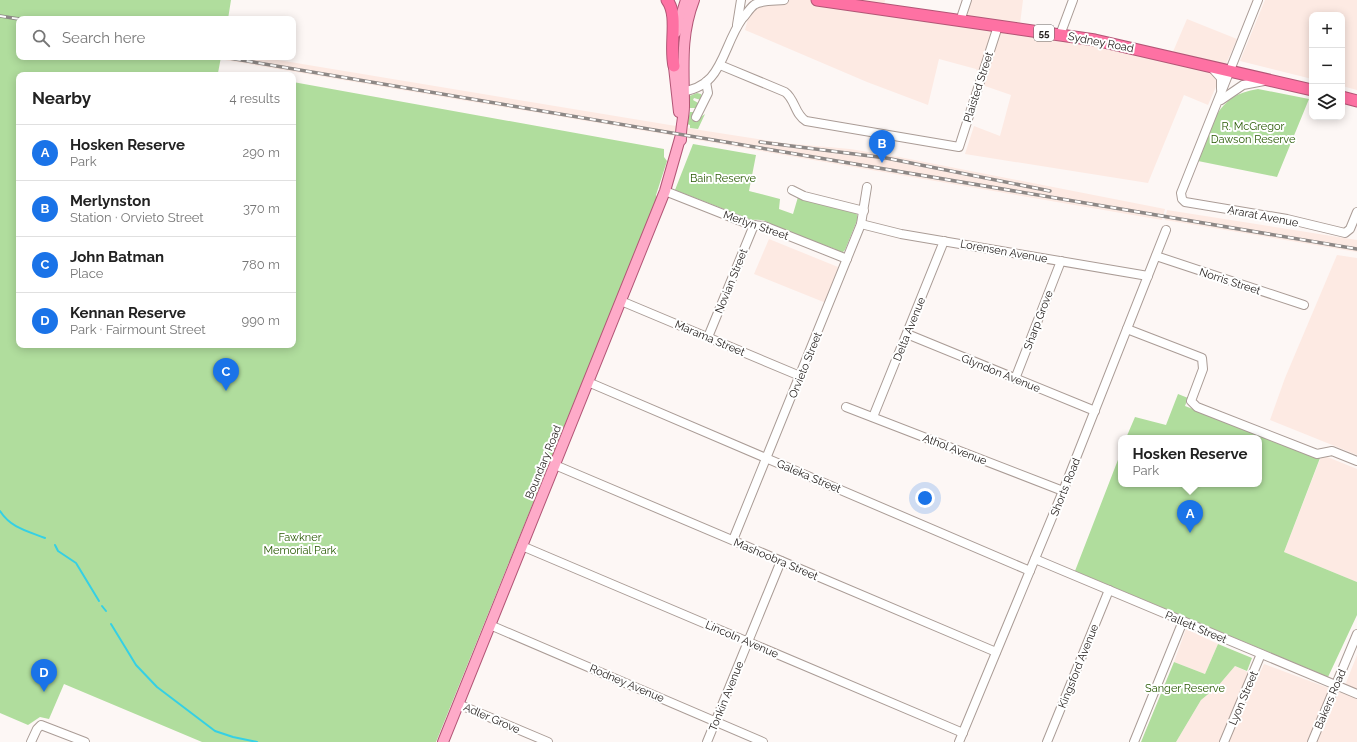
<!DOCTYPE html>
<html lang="en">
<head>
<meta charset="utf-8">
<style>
	body { margin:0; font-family:Raleway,sans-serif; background:#f6f6f6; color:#222 }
	.controls { position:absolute; right:12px; top:12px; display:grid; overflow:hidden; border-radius:8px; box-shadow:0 2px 10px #0003 }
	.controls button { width:36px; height:36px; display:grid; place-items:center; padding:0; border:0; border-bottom:1px solid #e0e0e0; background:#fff; color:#222; font:20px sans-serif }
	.you { position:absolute; left:925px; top:498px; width:14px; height:14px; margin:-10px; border:3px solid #fff; border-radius:50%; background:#1a73e8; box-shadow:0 0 0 6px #1a73e833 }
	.badge { display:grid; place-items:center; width:26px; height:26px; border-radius:50%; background:#1a73e8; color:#fff; font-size:13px; font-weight:700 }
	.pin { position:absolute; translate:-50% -33px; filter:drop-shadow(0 1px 2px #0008) }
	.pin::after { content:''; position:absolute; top:21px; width:14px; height:12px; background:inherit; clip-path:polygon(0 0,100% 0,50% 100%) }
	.popup { position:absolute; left:1118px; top:435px; width:144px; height:52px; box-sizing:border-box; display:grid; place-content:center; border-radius:8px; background:#fff; filter:drop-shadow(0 1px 3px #0005); font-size:13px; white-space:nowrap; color:#767676 }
	.popup b { font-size:15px; color:#222 }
	.popup::after { content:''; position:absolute; left:50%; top:100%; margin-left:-8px; border:8px solid transparent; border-top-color:#fff }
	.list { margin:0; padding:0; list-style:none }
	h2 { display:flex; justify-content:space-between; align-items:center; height:52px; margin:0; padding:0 16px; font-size:17px }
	h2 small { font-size:13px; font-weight:400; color:#767676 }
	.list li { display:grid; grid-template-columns:26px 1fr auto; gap:12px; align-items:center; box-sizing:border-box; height:56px; padding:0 16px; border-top:1px solid #e0e0e0 }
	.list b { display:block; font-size:15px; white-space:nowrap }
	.list p { margin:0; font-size:13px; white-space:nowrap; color:#767676 }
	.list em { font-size:13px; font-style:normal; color:#767676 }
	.icon { flex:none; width:22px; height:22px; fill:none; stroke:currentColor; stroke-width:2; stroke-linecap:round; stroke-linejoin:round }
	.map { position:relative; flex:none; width:1357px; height:742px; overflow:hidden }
	.search { position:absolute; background:#fff; box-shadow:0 2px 10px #0003; left:16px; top:16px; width:280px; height:44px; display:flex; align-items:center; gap:10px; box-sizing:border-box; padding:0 14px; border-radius:8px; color:#767676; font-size:15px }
	.panel { position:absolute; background:#fff; box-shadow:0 2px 10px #0003; left:16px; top:72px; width:280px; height:276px; border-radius:8px }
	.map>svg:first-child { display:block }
	.built { fill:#fdeae3 }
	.green { fill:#b0dd9d }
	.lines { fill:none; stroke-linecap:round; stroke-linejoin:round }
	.stream { stroke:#35d0e4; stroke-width:2 }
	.minor-casing { stroke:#aa9c96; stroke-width:10 }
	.major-casing { stroke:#b25575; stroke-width:12 }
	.highway-casing { stroke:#b25575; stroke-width:13 }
	.minor { stroke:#fff; stroke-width:8 }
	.major { stroke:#feaac8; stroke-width:10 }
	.highway { stroke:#fe71a3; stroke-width:11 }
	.rail-casing { stroke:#8d8886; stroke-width:3.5 }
	.rail { stroke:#fff; stroke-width:2; stroke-dasharray:6; stroke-linecap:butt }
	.labels { text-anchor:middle; stroke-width:4; stroke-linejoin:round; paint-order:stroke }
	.shield { fill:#fff; stroke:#676462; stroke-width:1 }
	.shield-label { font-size:10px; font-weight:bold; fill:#26211f }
	.street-label { font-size:11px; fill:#26211f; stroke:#fff }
	.park-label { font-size:11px; fill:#265800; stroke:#fff }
</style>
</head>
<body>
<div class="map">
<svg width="1357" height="742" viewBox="0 0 1357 742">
	<rect width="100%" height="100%" fill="#fdf7f5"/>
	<g class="built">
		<path d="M 753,0 L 885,0 L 883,14 L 961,24 L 971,0 L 1023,0 L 1019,32 L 1169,61 L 1187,19 L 1237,39 L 1208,105 L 1184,95 L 1148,183 L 965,154 L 974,126 L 1000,136 L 1011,95 L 985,86 L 976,69 L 939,59 L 928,105 L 867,82 L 745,30 Z"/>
		<path d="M 1265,0 L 1357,0 L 1357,90 L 1342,86 L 1342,15 L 1312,15 L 1312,79 L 1240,61 Z"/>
		<path d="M 207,57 L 260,57 L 676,126 L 675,136 Z"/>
		<path d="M 687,128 L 783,143 L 850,149 L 899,157 L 1165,209 L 1162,220 L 929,180 L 686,138 Z"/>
		<path d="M 1167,210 L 1357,240 L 1357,252 L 1165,220 Z"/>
		<path d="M 769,239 L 838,267 L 826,303 L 754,274 Z"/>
		<path d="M 1337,255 L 1357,258 L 1357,455 L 1270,420 L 1285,378 Z"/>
		<path d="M 1325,456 L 1357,469 L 1357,582 L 1284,552 L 1320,459 Z"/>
		<path d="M 1186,629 L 1218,644 L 1205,674 L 1174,662 Z"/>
		<path d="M 1357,655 L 1357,742 L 1176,742 L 1201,700 L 1218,686 L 1235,666 L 1258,677 L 1264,664 L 1342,693 Z"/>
	</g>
	<g class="green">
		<path d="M 0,0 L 231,0 L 228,19 L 19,19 L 19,57 L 221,57 L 218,73 L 225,75 L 19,75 L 19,345 L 293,345 L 293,82 L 664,149 L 664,157 L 667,161 L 656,195 L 657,198 L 436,742 L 202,742 L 64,684 L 49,719 L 40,717 L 28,725 L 0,713 Z"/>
		<path d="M 1258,89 L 1309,99 L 1277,177 L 1198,161 C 1212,126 1215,95 1258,89 Z"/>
		<path d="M 697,93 L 701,94 L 702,97 L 701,100 L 694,98 L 693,100 L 700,104 L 698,108 L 687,108 L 687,97 Z"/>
		<path d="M 690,112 L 694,112 L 693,116 L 698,119 L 705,114 L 698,129 L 690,128 L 690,125 L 687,124 Z"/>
		<path d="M 693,144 L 756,155 L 749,191 L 780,199 L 779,209 L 793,214 L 798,197 L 856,212 L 858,218 L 845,250 L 842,253 L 838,252 L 835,249 L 772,226 C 766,220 761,219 752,220 L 675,190 Z"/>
		<path d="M 1178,394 L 1188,398 L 1185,406 L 1320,458 L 1284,552 L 1357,582 L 1357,615 L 1328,677 L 1075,571 L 1121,452 L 1121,484 L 1259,484 L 1259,438 L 1126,438 L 1135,417 L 1166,425 Z"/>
		<path d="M 1218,644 L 1252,658 L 1247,671 L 1235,666 L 1218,686 L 1201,700 L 1176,742 L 1141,742 L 1174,662 L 1205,674 Z"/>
	</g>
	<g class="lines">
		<g class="stream">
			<path d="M 0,511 C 11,528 27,531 45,538"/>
			<path d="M 55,545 L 58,551 L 76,563 L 99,601"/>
			<path d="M 102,606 L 106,611"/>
			<path d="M 111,624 L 136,665 L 157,687 L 215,731 L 233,737 L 257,742"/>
		</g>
		<g class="minor-casing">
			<g id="minor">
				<path d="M 1258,0 L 1181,193 L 1182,199 L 1185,202 L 1287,219 L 1345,233 L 1350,229 L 1357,212"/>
				<path d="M 960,21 L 967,0"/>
				<path d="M 737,25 L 741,0"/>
				<path d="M 1060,35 L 1073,0"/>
				<path d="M 720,65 L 785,92 C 795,99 795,115 806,121 L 959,147 L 998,26"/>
				<path d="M 1211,67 L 1221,78 L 1221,89"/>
				<path d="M 678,92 C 723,89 721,49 742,19 C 746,15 749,9 754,5 C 761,0 775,1 784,0"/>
				<path d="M 1221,100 L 1243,85 L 1264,81"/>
				<path d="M 696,117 L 708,93 L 706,82"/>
				<path d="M 792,190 L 804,196 L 864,211"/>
				<path d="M 665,191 L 751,225 L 764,226 L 847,259"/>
				<path d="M 861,224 L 901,234 L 1148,276"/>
				<path d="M 1156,256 L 1304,305"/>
				<path d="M 621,301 L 800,376"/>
				<path d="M 1127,329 L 1202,358 L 1203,369 L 1191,401 L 1197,407 L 1317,454 L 1332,451 L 1357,461"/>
				<path d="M 907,334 L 1095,411"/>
				<path d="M 708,337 L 754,225"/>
				<path d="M 1015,379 L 1061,261"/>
				<path d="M 588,382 L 1030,571"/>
				<path d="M 846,407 L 1063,491"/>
				<path d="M 873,417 L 944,241"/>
				<path d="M 555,465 L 996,652"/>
				<path d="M 733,540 L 861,224 L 867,187"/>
				<path d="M 522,546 L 963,733"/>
				<path d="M 1035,559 L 1357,694"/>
				<path d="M 490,625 L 763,742"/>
				<path d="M 458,704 L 548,742"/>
				<path d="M 31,742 L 37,729 L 41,725 L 85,742"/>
				<path d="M 707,742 L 781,561"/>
				<path d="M 959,742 L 1063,491 L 1166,230"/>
				<path d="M 1047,742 L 1109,590"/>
				<path d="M 1134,742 L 1183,621"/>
				<path d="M 1224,742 L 1261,654"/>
				<path d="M 1312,742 L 1357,634"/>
			</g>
		</g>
		<g class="major-casing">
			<g id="major">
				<path d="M 676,32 L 686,0"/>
				<path d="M 673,58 L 679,112"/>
				<path d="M 681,140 C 680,129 684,118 684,106 C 684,69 680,36 694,0"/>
				<path d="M 443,742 L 665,191 L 681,135"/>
			</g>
		</g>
		<g class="highway-casing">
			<g id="highway">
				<path d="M 667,0 C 679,16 669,45 674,66"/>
				<path d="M 817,0 L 1095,40 L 1312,90"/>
				<path d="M 1342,97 L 1357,101"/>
			</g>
		</g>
		<use href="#minor" class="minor"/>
		<use href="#major" class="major"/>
		<use href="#highway" class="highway"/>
		<g class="rail-casing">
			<g id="rail">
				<path d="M 0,16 L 19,19"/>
				<path d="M 223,57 L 1357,249"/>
				<path d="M 760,142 L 886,158 L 1050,191"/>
			</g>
		</g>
		<use href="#rail" class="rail"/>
	</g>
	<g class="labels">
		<rect class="shield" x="1034" y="25" width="20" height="16" rx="3"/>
		<g class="shield-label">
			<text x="1044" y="37">55</text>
		</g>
		<g class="street-label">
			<text transform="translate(1101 42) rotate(11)" y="4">Sydney Road</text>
			<text transform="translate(978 87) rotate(-72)" y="4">Plaisted Street</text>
			<text transform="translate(1263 216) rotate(11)" y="4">Ararat Avenue</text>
			<text transform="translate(756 225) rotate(19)" y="4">Merlyn Street</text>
			<text transform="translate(1004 251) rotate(10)" y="4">Lorensen Avenue</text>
			<text transform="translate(731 281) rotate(-68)" y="4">Novian Street</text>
			<text transform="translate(1230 281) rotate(18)" y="4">Norris Street</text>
			<text transform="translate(1038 320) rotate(-69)" y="4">Sharp Grove</text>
			<text transform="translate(909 329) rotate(-68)" y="4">Delta Avenue</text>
			<text transform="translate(710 338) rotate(23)" y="4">Marama Street</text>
			<text transform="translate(805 365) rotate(-68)" y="4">Orvieto Street</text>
			<text transform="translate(1001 373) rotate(22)" y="4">Glyndon Avenue</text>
			<text transform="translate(955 449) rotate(21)" y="4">Athol Avenue</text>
			<text transform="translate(543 462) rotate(-68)" y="4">Boundary Road</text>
			<text transform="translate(809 476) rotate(23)" y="4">Galeka Street</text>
			<text transform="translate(1065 487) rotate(-68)" y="4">Shorts Road</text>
			<text transform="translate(776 559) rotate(23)" y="4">Mashoobra Street</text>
			<text transform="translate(1196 627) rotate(23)" y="4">Pallett Street</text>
			<text transform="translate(742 639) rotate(23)" y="4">Lincoln Avenue</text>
			<text transform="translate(1078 666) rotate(-68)" y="4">Kingsford Avenue</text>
			<text transform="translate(627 683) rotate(23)" y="4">Rodney Avenue</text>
			<text transform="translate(726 696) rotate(-68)" y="4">Tonkin Avenue</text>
			<text transform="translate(1243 698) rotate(-67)" y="4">Lyon Street</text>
			<text transform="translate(1330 699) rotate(-67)" y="4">Bakers Road</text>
			<text transform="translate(492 718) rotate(23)" y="4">Adler Grove</text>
		</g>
		<g class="park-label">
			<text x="1253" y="130">R. McGregor<tspan x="1253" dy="13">Dawson Reserve</tspan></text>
			<text x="723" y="182">Bain Reserve</text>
			<text x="300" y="541">Fawkner<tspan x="300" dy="13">Memorial Park</tspan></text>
			<text x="1185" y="692">Sanger Reserve</text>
		</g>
	</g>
</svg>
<div class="controls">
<button>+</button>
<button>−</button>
<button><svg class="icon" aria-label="layers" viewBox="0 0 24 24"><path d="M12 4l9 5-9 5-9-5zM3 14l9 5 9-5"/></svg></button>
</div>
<div class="you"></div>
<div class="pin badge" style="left:1190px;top:533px">A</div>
<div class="popup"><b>Hosken Reserve</b>Park</div>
<div class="pin badge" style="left:882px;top:163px">B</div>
<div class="pin badge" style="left:226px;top:391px">C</div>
<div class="pin badge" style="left:44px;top:692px">D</div>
<div class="search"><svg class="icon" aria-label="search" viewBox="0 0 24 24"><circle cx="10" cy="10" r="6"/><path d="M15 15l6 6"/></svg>Search here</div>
<section class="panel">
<h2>Nearby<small>4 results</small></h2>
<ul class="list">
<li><span class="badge">A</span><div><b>Hosken Reserve</b><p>Park</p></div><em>290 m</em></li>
<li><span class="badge">B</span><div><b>Merlynston</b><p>Station · Orvieto Street</p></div><em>370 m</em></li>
<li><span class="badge">C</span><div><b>John Batman</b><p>Place</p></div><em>780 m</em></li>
<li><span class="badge">D</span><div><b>Kennan Reserve</b><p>Park · Fairmount Street</p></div><em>990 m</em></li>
</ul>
</section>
</div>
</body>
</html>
